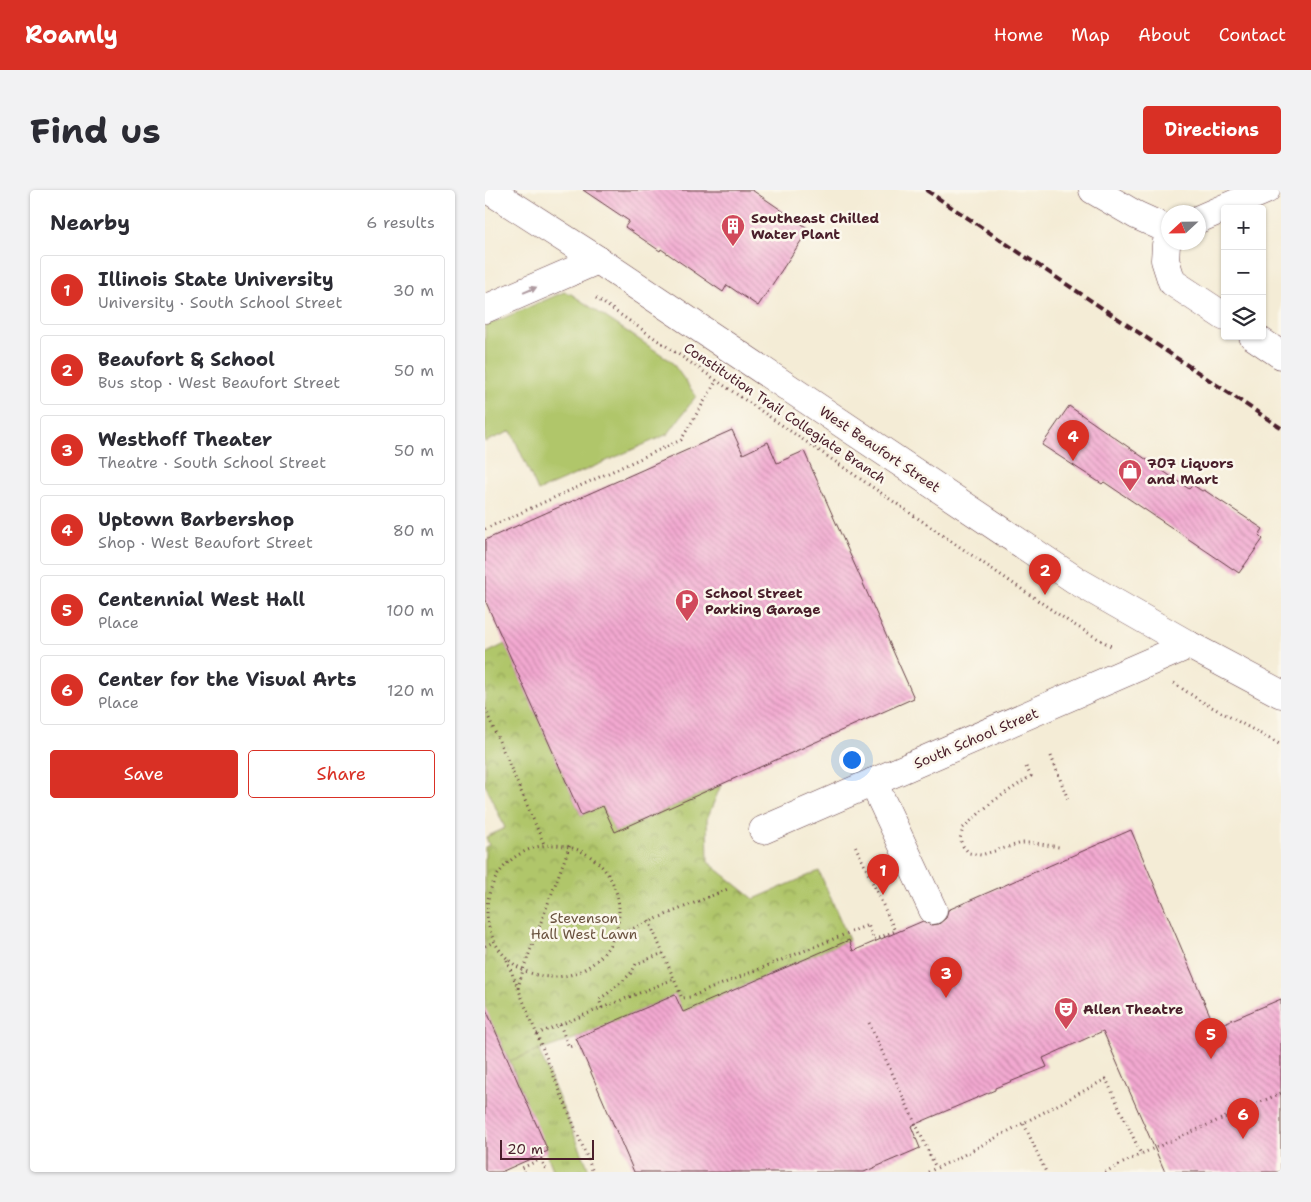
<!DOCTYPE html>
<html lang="en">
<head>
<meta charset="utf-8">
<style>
	body { margin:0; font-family:"Shantell Sans",sans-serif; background:#f2f2f3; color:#2b2b33 }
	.controls { position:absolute; right:15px; top:15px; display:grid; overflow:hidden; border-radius:5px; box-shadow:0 1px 4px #0004 }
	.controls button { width:45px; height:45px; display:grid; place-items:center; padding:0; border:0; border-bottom:1px solid #e1e1e2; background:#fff; color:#2b2b33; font:25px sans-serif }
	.compass { position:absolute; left:676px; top:15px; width:45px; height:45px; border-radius:50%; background:#fff; box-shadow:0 1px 4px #0004; rotate:248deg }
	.scale { position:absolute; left:15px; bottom:12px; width:94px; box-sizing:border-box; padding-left:5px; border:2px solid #4a1f2b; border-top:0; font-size:14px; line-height:18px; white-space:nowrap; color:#4a1f2b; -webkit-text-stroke:4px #fbf7ec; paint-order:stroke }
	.you { position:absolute; left:366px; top:569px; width:18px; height:18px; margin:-12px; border:4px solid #fff; border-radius:50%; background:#1a73e8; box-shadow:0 0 0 8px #1a73e833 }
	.badge { display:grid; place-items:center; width:32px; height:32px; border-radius:50%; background:#d93025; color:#fff; font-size:16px; font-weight:700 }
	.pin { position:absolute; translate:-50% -41px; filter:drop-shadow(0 1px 2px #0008) }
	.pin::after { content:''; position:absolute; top:26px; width:18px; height:15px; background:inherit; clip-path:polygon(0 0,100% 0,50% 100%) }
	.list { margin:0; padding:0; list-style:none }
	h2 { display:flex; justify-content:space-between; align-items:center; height:65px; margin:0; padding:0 20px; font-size:21px }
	h2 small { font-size:16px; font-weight:400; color:#7c7c81 }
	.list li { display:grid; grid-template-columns:32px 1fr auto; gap:15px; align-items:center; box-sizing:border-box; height:70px; margin:0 10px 10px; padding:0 10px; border:1px solid #e1e1e2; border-radius:5px }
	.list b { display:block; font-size:19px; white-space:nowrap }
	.list p { margin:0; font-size:16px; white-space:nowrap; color:#7c7c81 }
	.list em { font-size:16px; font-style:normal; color:#7c7c81 }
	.actions { display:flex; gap:10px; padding:15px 20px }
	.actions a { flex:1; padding:11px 0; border:1px solid #d93025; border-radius:5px; text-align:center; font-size:18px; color:#d93025 }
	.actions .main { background:#d93025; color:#fff }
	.icon { flex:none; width:28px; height:28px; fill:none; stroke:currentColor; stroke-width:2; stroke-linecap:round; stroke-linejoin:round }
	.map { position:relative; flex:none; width:796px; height:982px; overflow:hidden; border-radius:5px }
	header { display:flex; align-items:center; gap:30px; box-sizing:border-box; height:70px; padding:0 25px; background:#d93025; color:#fff }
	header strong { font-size:24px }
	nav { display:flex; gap:28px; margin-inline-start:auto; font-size:18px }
	.intro { display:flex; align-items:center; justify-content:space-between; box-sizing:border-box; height:120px; padding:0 30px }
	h1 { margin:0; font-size:35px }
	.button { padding:12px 22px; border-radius:5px; background:#d93025; color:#fff; font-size:18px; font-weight:700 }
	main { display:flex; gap:30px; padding:0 30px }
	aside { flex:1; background:#fff; border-radius:5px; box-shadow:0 1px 4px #0004 }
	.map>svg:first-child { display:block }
	.grass { fill:url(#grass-tufts); stroke:#7d724a }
	.park { fill:url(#park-crowns); stroke:#7d724a }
	.garden { fill:#b0c66a; stroke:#7d724a }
	.building { fill:url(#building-back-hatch) }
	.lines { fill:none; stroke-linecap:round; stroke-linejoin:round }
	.minor-casing { stroke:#643e45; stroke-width:29 }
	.path { stroke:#643e45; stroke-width:3; stroke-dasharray:1 4; stroke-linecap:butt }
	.minor { stroke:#fff; stroke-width:28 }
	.rail { stroke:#4a1f2b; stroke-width:4; stroke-dasharray:8 4; stroke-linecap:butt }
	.oneway { fill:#ae9aa0 }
	.labels { text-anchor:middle; stroke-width:5; stroke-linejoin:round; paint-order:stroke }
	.poi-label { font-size:14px; font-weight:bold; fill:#4a1f2b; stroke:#fbf7ec; text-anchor:start }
	.street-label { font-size:14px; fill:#4a1f2b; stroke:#fbf7ec }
	.park-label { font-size:14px; fill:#69513e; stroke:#fbf7ec }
</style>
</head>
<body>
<header>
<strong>Roamly</strong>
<nav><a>Home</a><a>Map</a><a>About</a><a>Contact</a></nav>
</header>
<div class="intro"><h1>Find us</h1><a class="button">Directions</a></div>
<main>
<aside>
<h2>Nearby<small>6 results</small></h2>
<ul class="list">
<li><span class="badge">1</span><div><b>Illinois State University</b><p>University · South School Street</p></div><em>30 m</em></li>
<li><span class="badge">2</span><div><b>Beaufort &amp; School</b><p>Bus stop · West Beaufort Street</p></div><em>50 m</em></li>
<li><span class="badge">3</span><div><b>Westhoff Theater</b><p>Theatre · South School Street</p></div><em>50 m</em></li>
<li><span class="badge">4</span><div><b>Uptown Barbershop</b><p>Shop · West Beaufort Street</p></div><em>80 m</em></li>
<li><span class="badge">5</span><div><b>Centennial West Hall</b><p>Place</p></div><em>100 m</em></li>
<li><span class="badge">6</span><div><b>Center for the Visual Arts</b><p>Place</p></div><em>120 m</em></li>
</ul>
<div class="actions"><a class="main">Save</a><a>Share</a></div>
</aside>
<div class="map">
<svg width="796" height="982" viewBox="0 0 796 982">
	<defs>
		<pattern id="grass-tufts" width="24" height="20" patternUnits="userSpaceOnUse" patternTransform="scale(1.25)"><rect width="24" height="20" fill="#b0c66a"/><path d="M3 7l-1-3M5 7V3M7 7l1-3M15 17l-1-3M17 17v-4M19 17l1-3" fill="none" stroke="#91a057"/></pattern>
		<pattern id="park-crowns" width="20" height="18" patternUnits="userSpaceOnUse" patternTransform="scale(1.25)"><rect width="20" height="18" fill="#b0c66a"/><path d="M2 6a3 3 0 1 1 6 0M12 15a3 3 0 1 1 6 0" fill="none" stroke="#91a057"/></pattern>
		<pattern id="building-back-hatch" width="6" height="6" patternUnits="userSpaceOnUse" patternTransform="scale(1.25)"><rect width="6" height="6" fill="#f3a9d1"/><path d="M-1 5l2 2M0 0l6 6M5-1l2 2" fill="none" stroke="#c789aa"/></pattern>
	</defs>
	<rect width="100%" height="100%" fill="#fbf7ec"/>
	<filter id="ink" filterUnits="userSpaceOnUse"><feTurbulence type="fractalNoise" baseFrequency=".02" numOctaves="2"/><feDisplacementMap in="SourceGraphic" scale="10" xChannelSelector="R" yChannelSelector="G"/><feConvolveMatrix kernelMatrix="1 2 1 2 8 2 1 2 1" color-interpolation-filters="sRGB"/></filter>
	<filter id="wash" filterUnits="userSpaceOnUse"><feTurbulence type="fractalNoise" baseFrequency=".0096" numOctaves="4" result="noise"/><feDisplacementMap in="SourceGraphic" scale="20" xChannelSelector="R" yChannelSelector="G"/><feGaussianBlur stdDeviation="1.12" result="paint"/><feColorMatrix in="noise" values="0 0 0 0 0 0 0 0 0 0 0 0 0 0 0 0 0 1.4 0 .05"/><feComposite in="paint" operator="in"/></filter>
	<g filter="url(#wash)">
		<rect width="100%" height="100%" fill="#f4ecd6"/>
		<path class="grass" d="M 29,802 L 105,982 L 69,982 L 9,831 Z"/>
		<path class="park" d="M 20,454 L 96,625 L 118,616 L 130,642 L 236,595 L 222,629 L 223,672 L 269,709 L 334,681 L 364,750 L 198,822 L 190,805 L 91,848 L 24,871 L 8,835 L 0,838 L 0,657 L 4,655 L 1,647 L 20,638 L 0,594 L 0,464 Z"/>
		<path class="garden" d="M 79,102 L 86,104 L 186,171 L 211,206 L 183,244 L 53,301 L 26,241 L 0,252 L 0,136 Z"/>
		<g id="blocks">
			<g class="building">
				<path d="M 98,0 L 267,0 L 324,39 L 273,116 L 242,95 L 238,102 L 176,59 L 175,61 L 140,37 L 144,31 Z"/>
				<path d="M 584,216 L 704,299 L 708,295 L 717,301 L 719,300 L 778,339 L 774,345 L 778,349 L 754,383 L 619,292 L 617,294 L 557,255 Z"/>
				<path d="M 247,240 L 258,264 L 283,252 L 292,273 L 319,261 L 429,508 L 130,642 L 118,616 L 96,625 L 0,410 L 0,350 Z"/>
				<path d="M 646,640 L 730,837 L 796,809 L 796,982 L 680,982 L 618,841 L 558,868 L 562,877 L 510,898 L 510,900 L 426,936 L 435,958 L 379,982 L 149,982 L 91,848 L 190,805 L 198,822 L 364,750 L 368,761 L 438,731 L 446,735 L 454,734 L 461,728 L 463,720 Z"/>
				<path d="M 0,817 L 63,961 L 16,982 L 0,982 Z"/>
			</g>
		</g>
	</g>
	<g filter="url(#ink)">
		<use href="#blocks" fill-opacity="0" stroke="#643e45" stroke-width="1"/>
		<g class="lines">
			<g class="minor-casing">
				<g id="minor">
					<path d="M 4,0 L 113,70 L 592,391 L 704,455 L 796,504"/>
					<path d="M 608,0 L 651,25 L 684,40"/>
					<path d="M 714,29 L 781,0"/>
					<path d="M 684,48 L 681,55 L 680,70 L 687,92 L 740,127"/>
					<path d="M 0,119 L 113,70"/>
					<path d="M 768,146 L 796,165"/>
					<path d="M 388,592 L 448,720"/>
					<path d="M 278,640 L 704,455"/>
				</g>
			</g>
			<g class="path">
				<path d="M 111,108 L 586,433 L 626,456"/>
				<path d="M 0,339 L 196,250 L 232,190"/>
				<path d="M 689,493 L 714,510 L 796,555"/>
				<path d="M 0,519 L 59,654"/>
				<path d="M 566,566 L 584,612"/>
				<path d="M 541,577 L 546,586 L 507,612 L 478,638 L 475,649 L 478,656 L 484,663 L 496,665 L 537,653 L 549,653 L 574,657"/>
				<circle cx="68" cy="721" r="66"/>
				<path d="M 164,731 L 189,789"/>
				<path d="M 130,746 L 245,698"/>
				<path d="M 0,756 L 9,752"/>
				<path d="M 22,770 L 24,776 L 108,982"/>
				<path d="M 33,798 L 38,780 L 85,655"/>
				<path d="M 117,818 L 114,809 L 122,804 L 140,789 L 147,782 L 151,774 L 178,763"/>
				<path d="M 384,833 L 451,978"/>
				<path d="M 75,835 L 84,857 L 90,855"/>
				<path d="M 52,844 L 189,789 L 197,808 L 205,807 L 383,735 L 389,750 L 410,741 L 370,655"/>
				<path d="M 539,934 L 561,982"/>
				<path d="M 39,982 L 37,978 L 56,969 L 62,982"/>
				<path d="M 443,982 L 471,969 L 621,889 L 656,964 L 796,903"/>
				<path d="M 620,982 L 656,964"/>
			</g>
			<use href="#minor" class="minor"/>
			<path class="rail" d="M 441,0 L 796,238"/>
		</g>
		<defs><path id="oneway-solid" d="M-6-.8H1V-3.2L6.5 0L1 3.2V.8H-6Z" transform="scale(1.25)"/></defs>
		<use class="oneway" href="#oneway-solid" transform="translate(45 100) rotate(-23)"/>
	</g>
	<defs>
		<g id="building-pin" transform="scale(1.25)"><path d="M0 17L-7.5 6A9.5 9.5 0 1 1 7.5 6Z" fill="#d1495b" stroke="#fbf7ec"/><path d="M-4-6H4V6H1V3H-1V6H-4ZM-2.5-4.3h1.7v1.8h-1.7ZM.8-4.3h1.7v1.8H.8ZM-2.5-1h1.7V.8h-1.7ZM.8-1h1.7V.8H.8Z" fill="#fff"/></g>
		<g id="shop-pin" transform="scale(1.25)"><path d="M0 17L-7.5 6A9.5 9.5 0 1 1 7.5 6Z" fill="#d1495b" stroke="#fbf7ec"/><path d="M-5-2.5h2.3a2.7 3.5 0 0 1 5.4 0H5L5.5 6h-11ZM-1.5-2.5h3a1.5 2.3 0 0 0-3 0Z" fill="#fff"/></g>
		<g id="parking-pin" transform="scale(1.25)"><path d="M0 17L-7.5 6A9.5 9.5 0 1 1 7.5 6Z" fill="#d1495b" stroke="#fbf7ec"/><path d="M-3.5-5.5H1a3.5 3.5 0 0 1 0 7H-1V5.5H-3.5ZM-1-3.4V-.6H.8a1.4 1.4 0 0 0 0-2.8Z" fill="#fff"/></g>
		<g id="theatre-pin" transform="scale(1.25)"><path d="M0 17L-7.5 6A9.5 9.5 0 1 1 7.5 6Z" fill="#d1495b" stroke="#fbf7ec"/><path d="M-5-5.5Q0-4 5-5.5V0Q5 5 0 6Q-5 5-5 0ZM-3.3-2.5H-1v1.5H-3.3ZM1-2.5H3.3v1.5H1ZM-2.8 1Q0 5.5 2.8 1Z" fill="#fff"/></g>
	</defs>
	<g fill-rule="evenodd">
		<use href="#building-pin" x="248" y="36"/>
		<use href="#shop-pin" x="645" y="281"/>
		<use href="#parking-pin" x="202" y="411"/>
		<use href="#theatre-pin" x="581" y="819"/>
	</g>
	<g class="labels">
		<g class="poi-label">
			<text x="266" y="33">Southeast Chilled<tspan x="266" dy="16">Water Plant</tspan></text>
			<text x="662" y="278">707 Liquors<tspan x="662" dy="16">and Mart</tspan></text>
			<text x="220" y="408">School Street<tspan x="220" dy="16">Parking Garage</tspan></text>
			<text x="598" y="824">Allen Theatre</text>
		</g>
		<g class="street-label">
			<text transform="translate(300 223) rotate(34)" y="5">Constitution Trail Collegiate Branch</text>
			<text transform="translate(395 259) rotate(34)" y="5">West Beaufort Street</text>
			<text transform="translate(491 548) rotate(-23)" y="5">South School Street</text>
		</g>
		<g class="park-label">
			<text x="99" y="733">Stevenson<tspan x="99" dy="16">Hall West Lawn</tspan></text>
		</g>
	</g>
</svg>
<div class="controls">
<button>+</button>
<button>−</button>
<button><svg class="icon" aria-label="layers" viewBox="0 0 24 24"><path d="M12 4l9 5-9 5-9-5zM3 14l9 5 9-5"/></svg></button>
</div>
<svg class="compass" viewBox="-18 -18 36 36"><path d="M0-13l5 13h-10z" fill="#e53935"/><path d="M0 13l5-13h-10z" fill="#7c7c81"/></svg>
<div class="scale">20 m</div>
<div class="you"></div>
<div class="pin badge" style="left:398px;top:705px">1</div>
<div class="pin badge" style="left:560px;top:405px">2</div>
<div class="pin badge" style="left:461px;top:808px">3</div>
<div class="pin badge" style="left:588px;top:271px">4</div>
<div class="pin badge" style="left:726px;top:869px">5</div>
<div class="pin badge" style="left:758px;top:949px">6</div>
</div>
</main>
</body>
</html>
